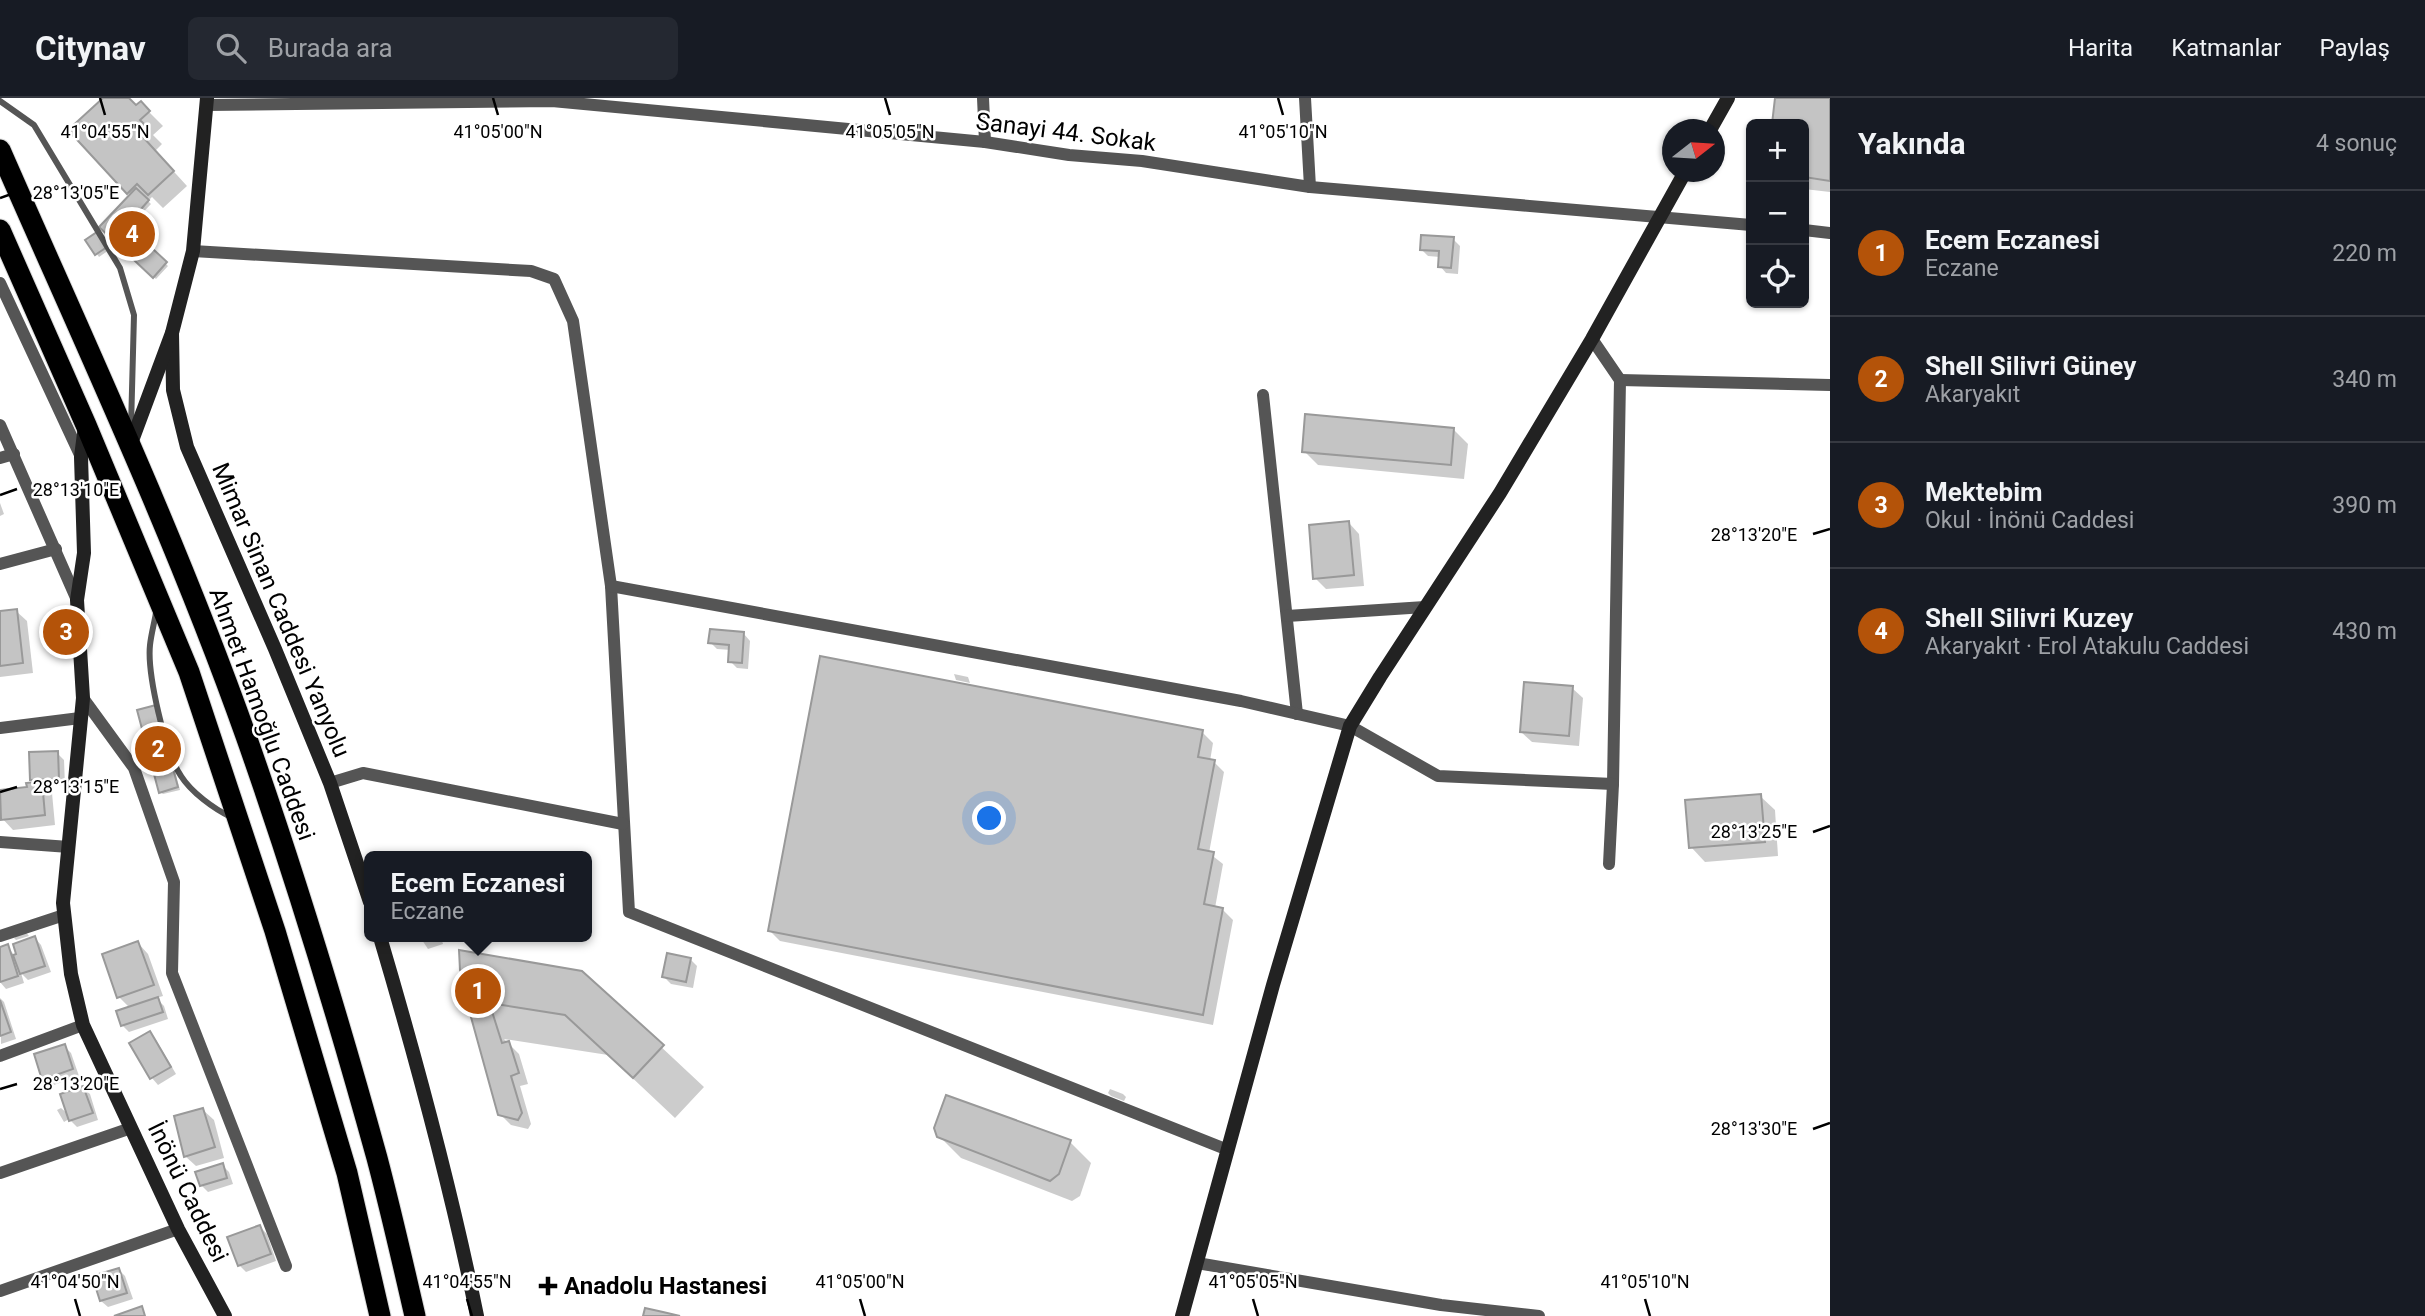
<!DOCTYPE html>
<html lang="tr">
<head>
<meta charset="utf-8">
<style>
	body { margin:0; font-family:Roboto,sans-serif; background:#242831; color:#f1f3f6 }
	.controls { position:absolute; right:21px; top:21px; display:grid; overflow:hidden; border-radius:10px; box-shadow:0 2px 5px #0004 }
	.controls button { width:63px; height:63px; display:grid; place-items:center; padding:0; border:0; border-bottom:2px solid #363941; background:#171b24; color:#f1f3f6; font:35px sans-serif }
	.compass { position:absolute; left:1662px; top:21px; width:63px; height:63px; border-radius:50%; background:#171b24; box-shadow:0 2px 5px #0004; rotate:73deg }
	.you { position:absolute; left:990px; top:721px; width:24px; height:24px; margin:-18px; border:5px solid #fff; border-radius:50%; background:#1a73e8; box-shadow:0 0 0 10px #1a73e833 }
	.badge { display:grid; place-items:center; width:46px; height:46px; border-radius:50%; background:#b45309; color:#fff; font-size:23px; font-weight:700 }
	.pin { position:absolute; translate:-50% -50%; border:4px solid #fff; box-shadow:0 2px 7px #0006 }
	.popup { position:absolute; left:364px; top:753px; width:228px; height:91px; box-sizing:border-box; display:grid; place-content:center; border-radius:10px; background:#171b24; filter:drop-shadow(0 2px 5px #0005); font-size:23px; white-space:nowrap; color:#9ea1a6 }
	.popup b { font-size:26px; color:#f1f3f6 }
	.popup::after { content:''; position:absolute; left:50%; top:100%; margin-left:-14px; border:14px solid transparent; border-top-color:#171b24 }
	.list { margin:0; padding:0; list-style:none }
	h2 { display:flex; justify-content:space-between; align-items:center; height:91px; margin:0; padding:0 28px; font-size:30px }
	h2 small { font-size:23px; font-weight:400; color:#9ea1a6 }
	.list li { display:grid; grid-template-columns:46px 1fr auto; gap:21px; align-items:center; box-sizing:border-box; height:126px; padding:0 28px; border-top:2px solid #363941 }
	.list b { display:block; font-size:26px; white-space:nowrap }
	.list p { margin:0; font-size:23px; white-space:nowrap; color:#9ea1a6 }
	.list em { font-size:23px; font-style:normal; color:#9ea1a6 }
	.icon { flex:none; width:38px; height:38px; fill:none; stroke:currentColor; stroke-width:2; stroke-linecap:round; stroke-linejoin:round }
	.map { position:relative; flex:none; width:1830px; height:1218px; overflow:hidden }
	header { display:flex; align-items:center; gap:42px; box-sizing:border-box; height:98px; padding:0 35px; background:#171b24; border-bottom:2px solid #363941 }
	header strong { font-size:33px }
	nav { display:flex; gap:38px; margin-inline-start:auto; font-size:24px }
	.search { width:490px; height:63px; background:#242831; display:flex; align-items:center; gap:18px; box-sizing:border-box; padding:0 24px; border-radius:10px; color:#9ea1a6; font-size:26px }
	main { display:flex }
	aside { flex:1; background:#171b24 }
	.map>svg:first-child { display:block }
	.shadow { fill:#0003 }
	.building { fill:#c4c4c4; stroke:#999; stroke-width:2 }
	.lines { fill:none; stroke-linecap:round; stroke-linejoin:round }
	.highway-casing { stroke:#dbdbdb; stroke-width:23 }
	.lane { stroke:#555; stroke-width:6 }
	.street { stroke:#555; stroke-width:12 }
	.secondary { stroke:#222; stroke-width:14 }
	.highway { stroke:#000; stroke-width:21 }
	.ticks { fill:none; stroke:#000; stroke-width:2.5 }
	.poi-dot { fill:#000; stroke:#fff; stroke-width:2.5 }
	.labels { text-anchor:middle; stroke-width:5; stroke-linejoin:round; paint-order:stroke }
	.street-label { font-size:24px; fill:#000; stroke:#fff }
	.poi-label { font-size:24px; font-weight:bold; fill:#000; stroke:#fff; text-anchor:start }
	.ticks-label { font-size:18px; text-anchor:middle; fill:#000; stroke:#fff; stroke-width:5; stroke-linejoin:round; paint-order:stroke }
</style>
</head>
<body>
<header>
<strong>Citynav</strong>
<div class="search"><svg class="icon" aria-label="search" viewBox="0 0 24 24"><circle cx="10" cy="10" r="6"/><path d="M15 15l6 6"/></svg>Burada ara</div>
<nav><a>Harita</a><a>Katmanlar</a><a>Paylaş</a></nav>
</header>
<main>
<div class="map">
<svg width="1830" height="1218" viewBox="0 0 1830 1218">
	<rect width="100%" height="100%" fill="#fff"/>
	<g class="shadow">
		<path d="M 106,0 L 128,0 L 137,9 L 141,6 L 163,28 L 153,37 L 162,46 L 155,53 L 187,88 L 163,110 L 152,99 L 148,103 L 151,106 L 128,130 L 168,168 L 156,181 L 101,129 L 131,97 L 71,32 Z"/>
		<path d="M 1777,0 L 1830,0 L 1830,94 L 1804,91 L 1804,26 L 1774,26 Z"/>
		<path d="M 1453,141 L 1460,148 L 1458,176 L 1446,175 L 1440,168 L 1440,159 L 1428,158 L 1421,151 Z"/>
		<path d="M 87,142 L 109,152 L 99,159 Z"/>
		<path d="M 1453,331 L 1468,346 L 1464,381 L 1318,367 L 1304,353 Z"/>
		<path d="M 0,405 L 4,416 L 0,418 Z"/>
		<path d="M 1349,425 L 1359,436 L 1364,488 L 1326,491 L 1315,480 Z"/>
		<path d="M 16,513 L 27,523 L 33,575 L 0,579 L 0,514 Z"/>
		<path d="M 744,536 L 750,543 L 748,571 L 737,570 L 730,563 L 731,552 L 717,551 L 710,544 Z"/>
		<path d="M 954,576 L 968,579 L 970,585 L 956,582 Z"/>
		<path d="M 1572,590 L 1583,600 L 1579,648 L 1532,644 L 1521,634 Z"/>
		<path d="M 158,612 L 180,692 L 163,696 L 160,694 Z"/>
		<path d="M 1202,634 L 1213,645 L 1210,663 L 1214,664 L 1224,674 L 1209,755 L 1223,766 L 1215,810 L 1222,811 L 1233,822 L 1213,927 L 780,843 L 769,832 Z"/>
		<path d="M 57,655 L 64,662 L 65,687 L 44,688 L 52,695 L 55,727 L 13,732 L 0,718 L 0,694 L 29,690 L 36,685 L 32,681 Z"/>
		<path d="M 1760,698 L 1775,712 L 1778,758 L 1705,764 L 1691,749 Z"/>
		<path d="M 25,833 L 29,838 L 16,842 L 14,840 Z"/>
		<path d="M 420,839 L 441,839 L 443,846 L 428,851 Z"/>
		<path d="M 35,840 L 41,847 L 51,874 L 28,882 L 21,875 L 24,885 L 6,891 L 0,884 L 0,851 L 7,848 L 15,858 Z"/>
		<path d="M 138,845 L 148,856 L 163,898 L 156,900 L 164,908 L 168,921 L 129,934 L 123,928 L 118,914 L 130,910 L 119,899 Z"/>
		<path d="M 690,861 L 697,868 L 693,890 L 671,886 L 664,879 Z"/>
		<path d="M 581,874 L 704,989 L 675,1020 L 608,957 L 504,941 L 519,956 L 528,986 L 520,988 L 531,1026 L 528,1031 L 511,1027 L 500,1016 L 468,886 Z"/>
		<path d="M 0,900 L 4,904 L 16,941 L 1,946 Z"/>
		<path d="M 149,935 L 156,942 L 176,976 L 158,987 L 152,980 L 132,946 Z"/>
		<path d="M 64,948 L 71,955 L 79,978 L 51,988 L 44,981 Z"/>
		<path d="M 83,990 L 90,996 L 98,1022 L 77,1029 L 69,1021 L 64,1024 L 57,1012 L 61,1010 L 69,1017 Z"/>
		<path d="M 1110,991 L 1123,996 L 1126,999 L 1124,1003 L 1111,998 L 1108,995 Z"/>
		<path d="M 203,1012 L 214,1022 L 224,1060 L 196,1068 L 185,1058 Z"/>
		<path d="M 939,1038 L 1070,1044 L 1091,1065 L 1080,1098 L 1072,1103 L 961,1060 Z"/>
		<path d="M 222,1067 L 229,1074 L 233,1086 L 208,1094 L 201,1087 Z"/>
		<path d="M 260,1129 L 267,1136 L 276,1163 L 246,1174 L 239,1167 Z"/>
		<path d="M 119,1172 L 125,1178 L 133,1201 L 108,1209 L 101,1203 Z"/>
	</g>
	<g class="building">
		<path d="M 103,0 L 129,0 L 136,7 L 141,3 L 150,13 L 140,22 L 149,31 L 142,38 L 174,73 L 148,97 L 137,86 L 127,96 L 68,32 Z"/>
		<path d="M 1775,0 L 1830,0 L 1830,83 L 1804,79 L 1804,26 L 1772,26 Z"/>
		<path d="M 136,90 L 149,102 L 127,127 L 167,164 L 153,180 L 99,129 Z"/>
		<path d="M 97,134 L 107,149 L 95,157 L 85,142 Z"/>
		<path d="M 1421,137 L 1454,139 L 1451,170 L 1438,169 L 1439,153 L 1420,152 Z"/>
		<path d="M 1305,316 L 1454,330 L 1451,367 L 1302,354 Z"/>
		<path d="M 1349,423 L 1354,477 L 1313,481 L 1309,427 Z"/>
		<path d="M 17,511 L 23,565 L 0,568 L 0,513 Z"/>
		<path d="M 710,531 L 744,534 L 742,565 L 728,564 L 729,547 L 708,545 Z"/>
		<path d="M 820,558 L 1203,632 L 1198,659 L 1215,662 L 1198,751 L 1214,754 L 1204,806 L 1223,810 L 1203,917 L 768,833 Z"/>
		<path d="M 1524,584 L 1573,588 L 1569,638 L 1520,634 Z"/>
		<path d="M 156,607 L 178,689 L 159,695 L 137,612 Z"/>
		<path d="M 58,653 L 59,681 L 30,682 L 29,654 Z"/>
		<path d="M 42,683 L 45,717 L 1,722 L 0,692 L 27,689 L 26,685 Z"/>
		<path d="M 1761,696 L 1765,744 L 1689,750 L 1685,702 Z"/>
		<path d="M 35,838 L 45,868 L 20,876 L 13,857 L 16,856 L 13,846 Z"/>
		<path d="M 138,843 L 154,887 L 117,900 L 102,856 Z"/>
		<path d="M 8,846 L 18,878 L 0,884 L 0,849 Z"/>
		<path d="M 459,852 L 582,873 L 664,947 L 633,980 L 565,917 L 464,901 L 466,886 L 460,872 Z"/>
		<path d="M 667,855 L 691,860 L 686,884 L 662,879 Z"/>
		<path d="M 158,899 L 163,914 L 121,928 L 116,913 Z"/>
		<path d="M 466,901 L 489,904 L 502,945 L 509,943 L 519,975 L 511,978 L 522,1015 L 518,1022 L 498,1017 Z"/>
		<path d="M 0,902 L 11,934 L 0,938 Z"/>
		<path d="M 150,933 L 171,969 L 150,981 L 129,945 Z"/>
		<path d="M 65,946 L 73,971 L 42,982 L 34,956 Z"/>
		<path d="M 83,988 L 93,1015 L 69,1023 L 60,996 Z"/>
		<path d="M 946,997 L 1071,1042 L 1059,1076 L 1050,1083 L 937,1039 L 934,1030 Z"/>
		<path d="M 203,1010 L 215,1049 L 184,1059 L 174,1018 Z"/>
		<path d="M 223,1065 L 227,1080 L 200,1088 L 195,1074 Z"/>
		<path d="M 260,1127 L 271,1156 L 238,1168 L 227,1139 Z"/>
		<path d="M 119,1170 L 127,1195 L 100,1203 L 92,1178 Z"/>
		<path d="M 142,1208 L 145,1218 L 114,1218 Z"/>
		<path d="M 645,1210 L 663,1214 L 680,1218 L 643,1218 Z"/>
	</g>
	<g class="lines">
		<g class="highway-casing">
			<g id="highway">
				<path d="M 0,52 C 85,246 175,438 246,638 C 295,777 338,919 377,1060 C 391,1113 403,1166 415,1218"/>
				<path d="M 0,132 L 86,327 L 189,574 L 275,833 L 347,1075 L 380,1218"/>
			</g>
		</g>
		<g class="lane">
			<path d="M 0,3 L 34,27 L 120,170 L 134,217 L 131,329"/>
			<path d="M 156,515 C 154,526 151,537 150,547 C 147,575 165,655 181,678 C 191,694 214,711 231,719"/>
		</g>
		<g class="street">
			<path d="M 983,0 L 985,44"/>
			<path d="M 1305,0 L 1310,89"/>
			<path d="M 206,7 L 552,3 L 985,44 L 1069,57 L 1142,63 L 1310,89 L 1751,127"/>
			<path d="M 1804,132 L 1830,135"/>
			<path d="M 193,153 L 531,173 L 554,181 L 573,223 L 611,488 L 629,814 L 1228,1052"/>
			<path d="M 0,185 L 81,359"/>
			<path d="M 1592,241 L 1620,282 L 1613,686 L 1609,766"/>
			<path d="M 1620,282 L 1830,287"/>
			<path d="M 1263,297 L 1297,616"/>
			<path d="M 0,327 L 77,502"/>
			<path d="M 0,360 L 14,356"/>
			<path d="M 0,466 L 56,451"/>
			<path d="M 611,488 L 1241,603 L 1350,628 L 1438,678 L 1613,686"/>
			<path d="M 1287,518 L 1425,509"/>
			<path d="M 83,600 L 134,670 L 174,784 L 172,875 L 286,1168"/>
			<path d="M 0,630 L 80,620"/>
			<path d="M 330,685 L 363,675 L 623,726"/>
			<path d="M 0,744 L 69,749"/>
			<path d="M 0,838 L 64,817"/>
			<path d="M 0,958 L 83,927"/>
			<path d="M 0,1075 L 131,1030"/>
			<path d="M 1197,1165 L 1441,1207 L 1539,1218"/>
			<path d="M 0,1193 L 178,1131"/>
		</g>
		<g class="secondary">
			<path d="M 1710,32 L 1728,0"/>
			<path d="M 172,235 L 173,292 L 187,349 L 275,551 L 330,685 L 370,804"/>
			<path d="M 85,328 L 81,359 L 84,455 L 77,502 L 83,600 L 63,805 L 71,876 L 83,927 L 178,1131 L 225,1218"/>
			<path d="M 130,348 L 172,235 L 193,153 L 207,0"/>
			<path d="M 380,839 C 417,964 451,1090 477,1218"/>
			<path d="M 1182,1218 L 1273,887 L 1350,628 L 1380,579 L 1500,395 L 1592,241 L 1685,74"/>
		</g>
		<use href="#highway" class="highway"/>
	</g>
	<path class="ticks" d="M 100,0 L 105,17M 493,0 L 498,17M 885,0 L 890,17M 1278,0 L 1283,17M 0,100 L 17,94M 0,397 L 17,391M 1813,436 L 1830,431M 0,694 L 17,689M 1813,734 L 1830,728M 0,991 L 17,986M 1813,1031 L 1830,1025M 75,1201 L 80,1218M 467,1201 L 472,1218M 860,1201 L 865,1218M 1253,1201 L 1258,1218M 1645,1201 L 1650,1218"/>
	<path class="poi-dot" d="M544.5 1177.5h7v7h7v7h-7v7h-7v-7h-7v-7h7z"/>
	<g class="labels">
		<g class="street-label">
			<text transform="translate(1066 34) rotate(7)" y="8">Sanayi 44. Sokak</text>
			<text transform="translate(281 512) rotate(67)" y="8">Mimar Sinan Caddesi Yanyolu</text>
			<text transform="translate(262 616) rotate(70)" y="8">Ahmet Hamoğlu Caddesi</text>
			<text transform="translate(188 1094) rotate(64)" y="8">İnönü Caddesi</text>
		</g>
		<g class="poi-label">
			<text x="564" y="1196">Anadolu Hastanesi</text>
		</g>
	</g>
	<g class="ticks-label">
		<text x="105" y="40">41°04'55"N</text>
		<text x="498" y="40">41°05'00"N</text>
		<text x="890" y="40">41°05'05"N</text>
		<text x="1283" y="40">41°05'10"N</text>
		<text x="76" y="101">28°13'05"E</text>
		<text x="76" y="398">28°13'10"E</text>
		<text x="1754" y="443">28°13'20"E</text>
		<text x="76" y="695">28°13'15"E</text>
		<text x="1754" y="740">28°13'25"E</text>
		<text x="76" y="992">28°13'20"E</text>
		<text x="1754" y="1037">28°13'30"E</text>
		<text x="75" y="1190">41°04'50"N</text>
		<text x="467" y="1190">41°04'55"N</text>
		<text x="860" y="1190">41°05'00"N</text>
		<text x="1253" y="1190">41°05'05"N</text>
		<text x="1645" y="1190">41°05'10"N</text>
	</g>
</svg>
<div class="controls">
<button>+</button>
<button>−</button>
<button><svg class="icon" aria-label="locate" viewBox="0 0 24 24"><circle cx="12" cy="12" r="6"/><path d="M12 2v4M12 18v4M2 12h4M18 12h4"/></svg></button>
</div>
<svg class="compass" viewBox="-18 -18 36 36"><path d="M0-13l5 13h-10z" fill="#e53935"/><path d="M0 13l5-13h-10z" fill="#9ea1a6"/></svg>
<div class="you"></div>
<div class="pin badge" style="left:478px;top:893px">1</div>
<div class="popup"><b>Ecem Eczanesi</b>Eczane</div>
<div class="pin badge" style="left:158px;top:651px">2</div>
<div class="pin badge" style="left:66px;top:534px">3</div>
<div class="pin badge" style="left:132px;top:136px">4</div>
</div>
<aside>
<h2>Yakında<small>4 sonuç</small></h2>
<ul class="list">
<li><span class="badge">1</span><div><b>Ecem Eczanesi</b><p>Eczane</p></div><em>220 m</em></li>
<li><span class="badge">2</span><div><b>Shell Silivri Güney</b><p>Akaryakıt</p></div><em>340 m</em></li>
<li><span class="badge">3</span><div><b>Mektebim</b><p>Okul · İnönü Caddesi</p></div><em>390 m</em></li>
<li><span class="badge">4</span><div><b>Shell Silivri Kuzey</b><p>Akaryakıt · Erol Atakulu Caddesi</p></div><em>430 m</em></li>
</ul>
</aside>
</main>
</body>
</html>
